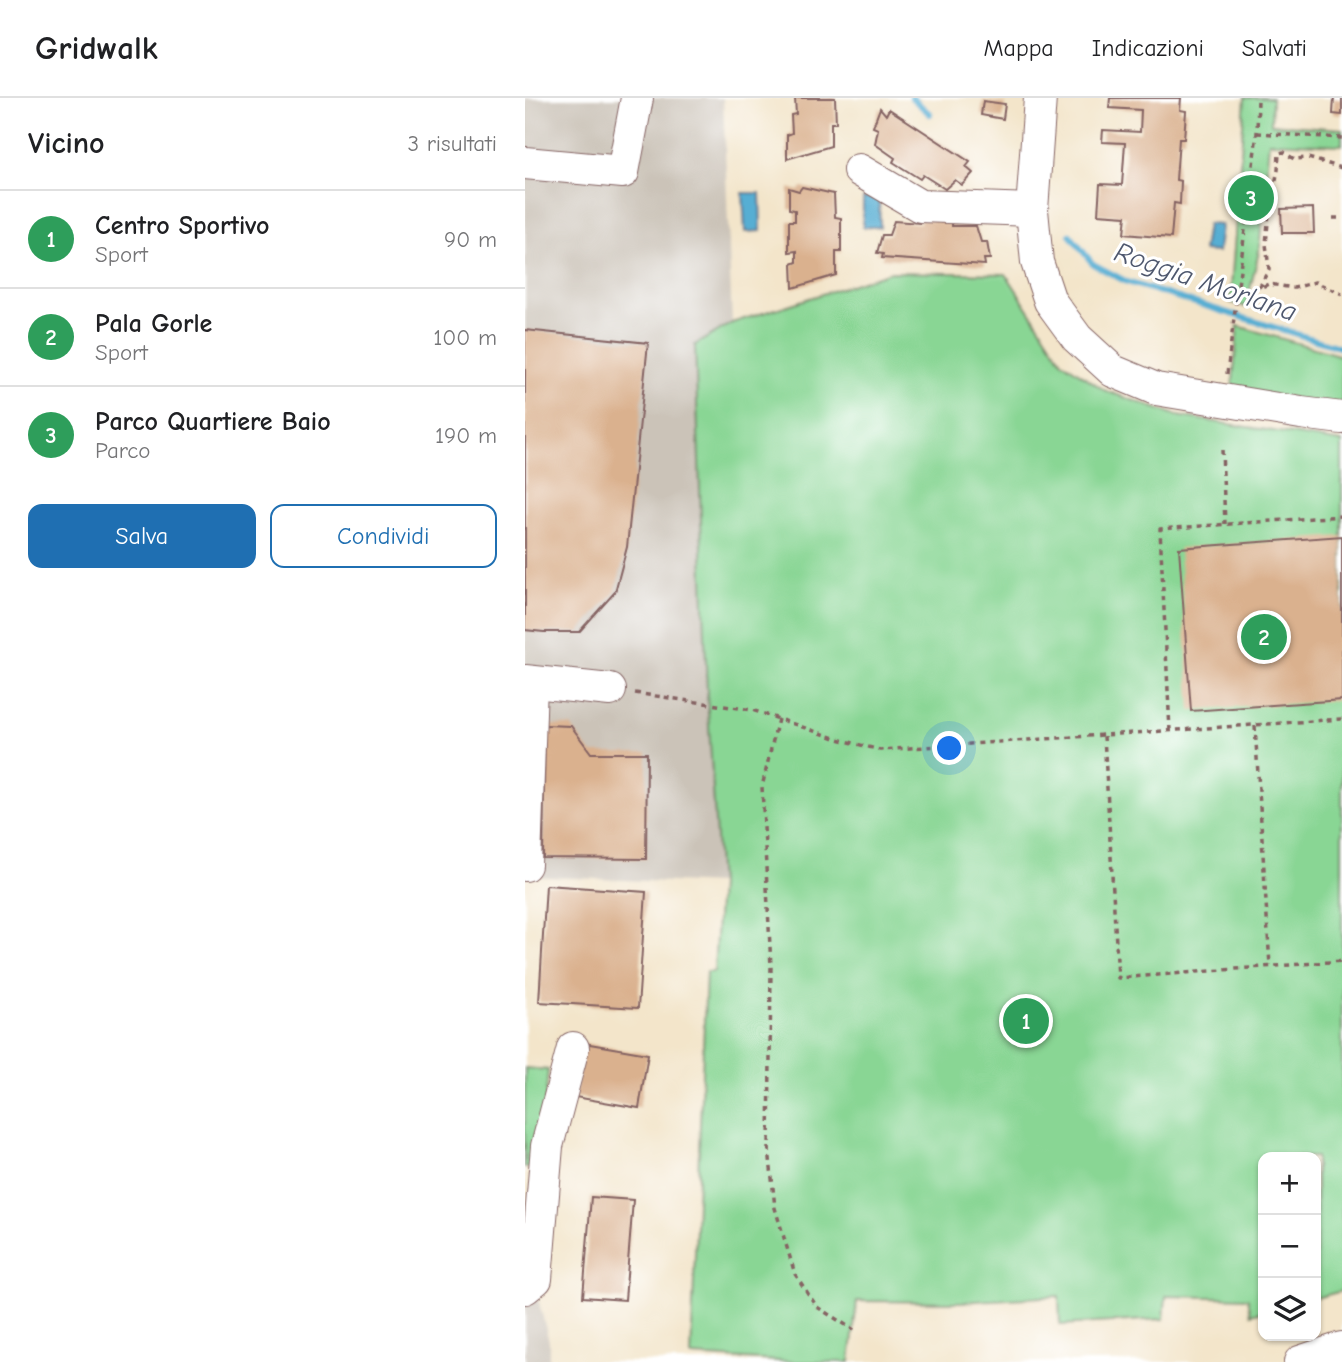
<!DOCTYPE html>
<html lang="it">
<head>
<meta charset="utf-8">
<style>
	body { margin:0; font-family:"Comic Neue",sans-serif; background:#f2f2f2; color:#202124 }
	.controls { position:absolute; right:21px; bottom:21px; display:grid; overflow:hidden; border-radius:14px; box-shadow:0 2px 5px #0004 }
	.controls button { width:63px; height:63px; display:grid; place-items:center; padding:0; border:0; border-bottom:2px solid #e0e0e0; background:#fff; color:#202124; font:35px sans-serif }
	.you { position:absolute; left:425px; top:651px; width:24px; height:24px; margin:-18px; border:5px solid #fff; border-radius:50%; background:#1a73e8; box-shadow:0 0 0 10px #1a73e833 }
	.badge { display:grid; place-items:center; width:46px; height:46px; border-radius:50%; background:#1f6fb2; color:#fff; font-size:23px; font-weight:700 }
	.pin { position:absolute; translate:-50% -50%; border:4px solid #fff; box-shadow:0 2px 7px #0006 }
	.list { margin:0; padding:0; list-style:none }
	h2 { display:flex; justify-content:space-between; align-items:center; height:91px; margin:0; padding:0 28px; font-size:30px }
	h2 small { font-size:23px; font-weight:400; color:#757577 }
	.list li { display:grid; grid-template-columns:46px 1fr auto; gap:21px; align-items:center; box-sizing:border-box; height:98px; padding:0 28px; border-top:2px solid #e0e0e0 }
	.list b { display:block; font-size:26px; white-space:nowrap }
	.list p { margin:0; font-size:23px; white-space:nowrap; color:#757577 }
	.list em { font-size:23px; font-style:normal; color:#757577 }
	.actions { display:flex; gap:14px; padding:21px 28px }
	.actions a { flex:1; padding:16px 0; border:2px solid #1f6fb2; border-radius:14px; text-align:center; font-size:24px; color:#1f6fb2 }
	.actions .main { background:#1f6fb2; color:#fff }
	.icon { flex:none; width:38px; height:38px; fill:none; stroke:currentColor; stroke-width:2; stroke-linecap:round; stroke-linejoin:round }
	.map { position:relative; flex:none; width:817px; height:1264px; overflow:hidden }
	header { display:flex; align-items:center; gap:42px; box-sizing:border-box; height:98px; padding:0 35px; background:#fff; border-bottom:2px solid #e0e0e0 }
	header strong { font-size:33px }
	nav { display:flex; gap:38px; margin-inline-start:auto; font-size:24px }
	main { display:flex }
	aside { flex:1; background:#fff }
	.map>svg:first-child { display:block }
	.industrial { fill:#cbc3b8 }
	.green { fill:#89d694; stroke:#6a7a60; stroke-width:2 }
	.water { fill:#56aed3; stroke:#50667f; stroke-width:2 }
	.lines { fill:none; stroke-linecap:round; stroke-linejoin:round }
	.stream { stroke:#56aed3; stroke-width:6 }
	.building { fill:#dab18e }
	.minor-casing { stroke:#856463; stroke-width:34 }
	.path { stroke:#856463; stroke-width:3.5; stroke-dasharray:5 5; stroke-linecap:butt }
	.minor { stroke:#fff; stroke-width:32 }
	.labels { text-anchor:middle; stroke-width:6; stroke-linejoin:round; paint-order:stroke }
	.water-label { font-size:28px; font-style:italic; fill:#4f586e; stroke:#fff }
</style>
</head>
<body>
<header>
<strong>Gridwalk</strong>
<nav><a>Mappa</a><a>Indicazioni</a><a>Salvati</a></nav>
</header>
<main>
<aside>
<h2>Vicino<small>3 risultati</small></h2>
<ul class="list">
<li><span class="badge" style="background:#2e9e5b">1</span><div><b>Centro Sportivo</b><p>Sport</p></div><em>90 m</em></li>
<li><span class="badge" style="background:#2e9e5b">2</span><div><b>Pala Gorle</b><p>Sport</p></div><em>100 m</em></li>
<li><span class="badge" style="background:#2e9e5b">3</span><div><b>Parco Quartiere Baio</b><p>Parco</p></div><em>190 m</em></li>
</ul>
<div class="actions"><a class="main">Salva</a><a>Condividi</a></div>
</aside>
<div class="map">
<svg width="817" height="1264" viewBox="0 0 817 1264">
	<rect width="100%" height="100%" fill="#fff"/>
	<filter id="ink" filterUnits="userSpaceOnUse"><feTurbulence type="fractalNoise" baseFrequency=".0143" numOctaves="2"/><feDisplacementMap in="SourceGraphic" scale="14" xChannelSelector="R" yChannelSelector="G"/><feConvolveMatrix kernelMatrix="1 2 1 2 8 2 1 2 1" color-interpolation-filters="sRGB"/></filter>
	<filter id="wash" filterUnits="userSpaceOnUse"><feTurbulence type="fractalNoise" baseFrequency=".00686" numOctaves="4" result="noise"/><feDisplacementMap in="SourceGraphic" scale="28" xChannelSelector="R" yChannelSelector="G"/><feGaussianBlur stdDeviation="1.57" result="paint"/><feColorMatrix in="noise" values="0 0 0 0 0 0 0 0 0 0 0 0 0 0 0 0 0 1.4 0 .05"/><feComposite in="paint" operator="in"/></filter>
	<g filter="url(#wash)">
		<rect width="100%" height="100%" fill="#f3e5ca"/>
		<g class="industrial">
			<path d="M 0,0 L 198,0 L 207,225 L 170,247 L 182,596 L 194,786 L 0,778 Z"/>
			<path d="M 0,1151 L 24,1243 L 24,1264 L 0,1264 Z"/>
		</g>
		<g class="green">
			<path d="M 720,0 L 747,0 L 746,26 L 817,31 L 817,47 L 744,44 L 734,153 L 721,209 L 705,204 Z"/>
			<path d="M 365,174 L 481,176 L 537,263 L 581,293 L 653,318 L 817,344 L 817,1193 L 791,1200 L 791,1059 L 738,1059 L 738,1213 L 726,1216 L 723,1200 L 641,1198 L 639,1221 L 535,1227 L 534,1198 L 435,1204 L 332,1203 L 325,1264 L 272,1264 L 166,1258 L 181,874 L 189,874 L 194,787 L 182,596 L 170,247 L 207,225 Z"/>
			<path d="M 713,228 L 817,258 L 817,312 L 707,295 Z"/>
			<path d="M 0,970 L 23,972 L 15,1070 L 0,1069 Z"/>
		</g>
		<g class="water">
			<path d="M 218,95 L 235,95 L 236,133 L 220,134 Z"/>
			<path d="M 338,100 L 354,100 L 355,129 L 338,129 Z"/>
			<path d="M 682,126 L 696,127 L 693,154 L 678,153 Z"/>
		</g>
		<g class="lines">
			<g class="stream">
				<path d="M 387,0 L 405,16"/>
				<path d="M 545,137 L 568,166 L 602,184 L 817,250"/>
			</g>
		</g>
		<g id="blocks">
			<g class="building">
				<path d="M 270,0 L 310,0 L 311,25 L 306,25 L 306,48 L 262,61 L 262,37 L 267,35 L 266,17 L 271,16 Z"/>
				<path d="M 585,0 L 656,0 L 655,12 L 661,13 L 659,41 L 654,41 L 651,82 L 656,83 L 655,106 L 649,105 L 646,140 L 599,136 L 601,118 L 573,116 L 575,86 L 597,87 L 600,45 L 577,44 L 578,32 L 615,34 L 616,12 L 584,10 Z"/>
				<path d="M 809,0 L 817,0 L 817,17 L 808,16 Z"/>
				<path d="M 458,3 L 480,6 L 478,21 L 456,17 Z"/>
				<path d="M 355,10 L 361,17 L 364,11 L 445,64 L 441,69 L 448,75 L 437,87 L 430,82 L 420,91 L 398,77 L 395,81 L 368,64 L 370,60 L 350,46 L 353,31 L 348,29 Z"/>
				<path d="M 277,89 L 309,96 L 310,119 L 316,120 L 316,154 L 311,154 L 311,177 L 268,190 L 267,166 L 272,164 L 272,153 L 264,154 L 264,123 L 270,123 L 270,112 L 264,111 L 264,90 L 274,93 Z"/>
				<path d="M 788,110 L 789,135 L 757,135 L 756,111 Z"/>
				<path d="M 395,121 L 427,124 L 427,128 L 451,128 L 456,144 L 462,144 L 465,161 L 459,161 L 460,167 L 357,160 L 358,156 L 352,155 L 357,137 L 364,137 L 369,123 L 395,125 Z"/>
				<path d="M 0,232 L 123,245 L 102,449 L 90,494 L 54,534 L 19,534 L 0,532 Z"/>
				<path d="M 817,438 L 817,602 L 666,613 L 654,450 Z"/>
				<path d="M 20,627 L 46,628 L 66,655 L 122,655 L 121,761 L 18,760 Z"/>
				<path d="M 21,787 L 121,794 L 113,910 L 14,904 Z"/>
				<path d="M 59,945 L 123,956 L 114,1010 L 50,999 Z"/>
				<path d="M 66,1099 L 108,1102 L 100,1202 L 58,1199 Z"/>
			</g>
		</g>
	</g>
	<g filter="url(#ink)">
		<use href="#blocks" fill-opacity="0" stroke="#856463" stroke-width="2"/>
		<g class="lines">
			<g class="minor-casing">
				<g id="minor">
					<path d="M 515,0 L 507,112 L 512,164 L 525,203 L 552,240 L 588,273 L 631,291 L 776,315 L 817,320"/>
					<path d="M 0,65 L 98,74 L 112,0"/>
					<path d="M 334,72 L 395,108 L 507,112"/>
					<path d="M 0,583 L 85,592"/>
					<path d="M 0,767 L 6,584"/>
					<path d="M 0,1190 L 11,1181 L 22,1048 L 48,950"/>
					<path d="M 775,1264 L 817,1250"/>
				</g>
			</g>
			<g class="path">
				<path d="M 732,35 L 817,40"/>
				<path d="M 817,70 L 783,60 L 769,61 L 759,54 L 754,55 L 753,72 L 744,114 L 741,146 L 744,171 L 734,190 L 744,186 L 769,190 L 790,184 L 817,196"/>
				<path d="M 808,120 L 817,120"/>
				<path d="M 702,276 L 732,35 L 733,0"/>
				<path d="M 697,352 L 700,426"/>
				<path d="M 110,595 L 227,612 L 313,641 L 355,652 L 817,621"/>
				<path d="M 253,621 L 237,689 L 246,869 L 244,1050 L 250,1110 L 270,1176 L 292,1209 L 329,1232"/>
				<path d="M 730,628 L 745,868"/>
				<path d="M 645,633 L 635,431 L 817,418"/>
				<path d="M 579,638 L 593,880 L 817,863"/>
			</g>
			<use href="#minor" class="minor"/>
		</g>
	</g>
	<g class="labels">
		<g class="water-label">
			<text transform="translate(681 183) rotate(19)" y="10">Roggia Morlana</text>
		</g>
	</g>
</svg>
<div class="controls">
<button>+</button>
<button>−</button>
<button><svg class="icon" aria-label="layers" viewBox="0 0 24 24"><path d="M12 4l9 5-9 5-9-5zM3 14l9 5 9-5"/></svg></button>
</div>
<div class="you"></div>
<div class="pin badge" style="left:501px;top:923px;background:#2e9e5b">1</div>
<div class="pin badge" style="left:739px;top:539px;background:#2e9e5b">2</div>
<div class="pin badge" style="left:726px;top:100px;background:#2e9e5b">3</div>
</div>
</main>
</body>
</html>
